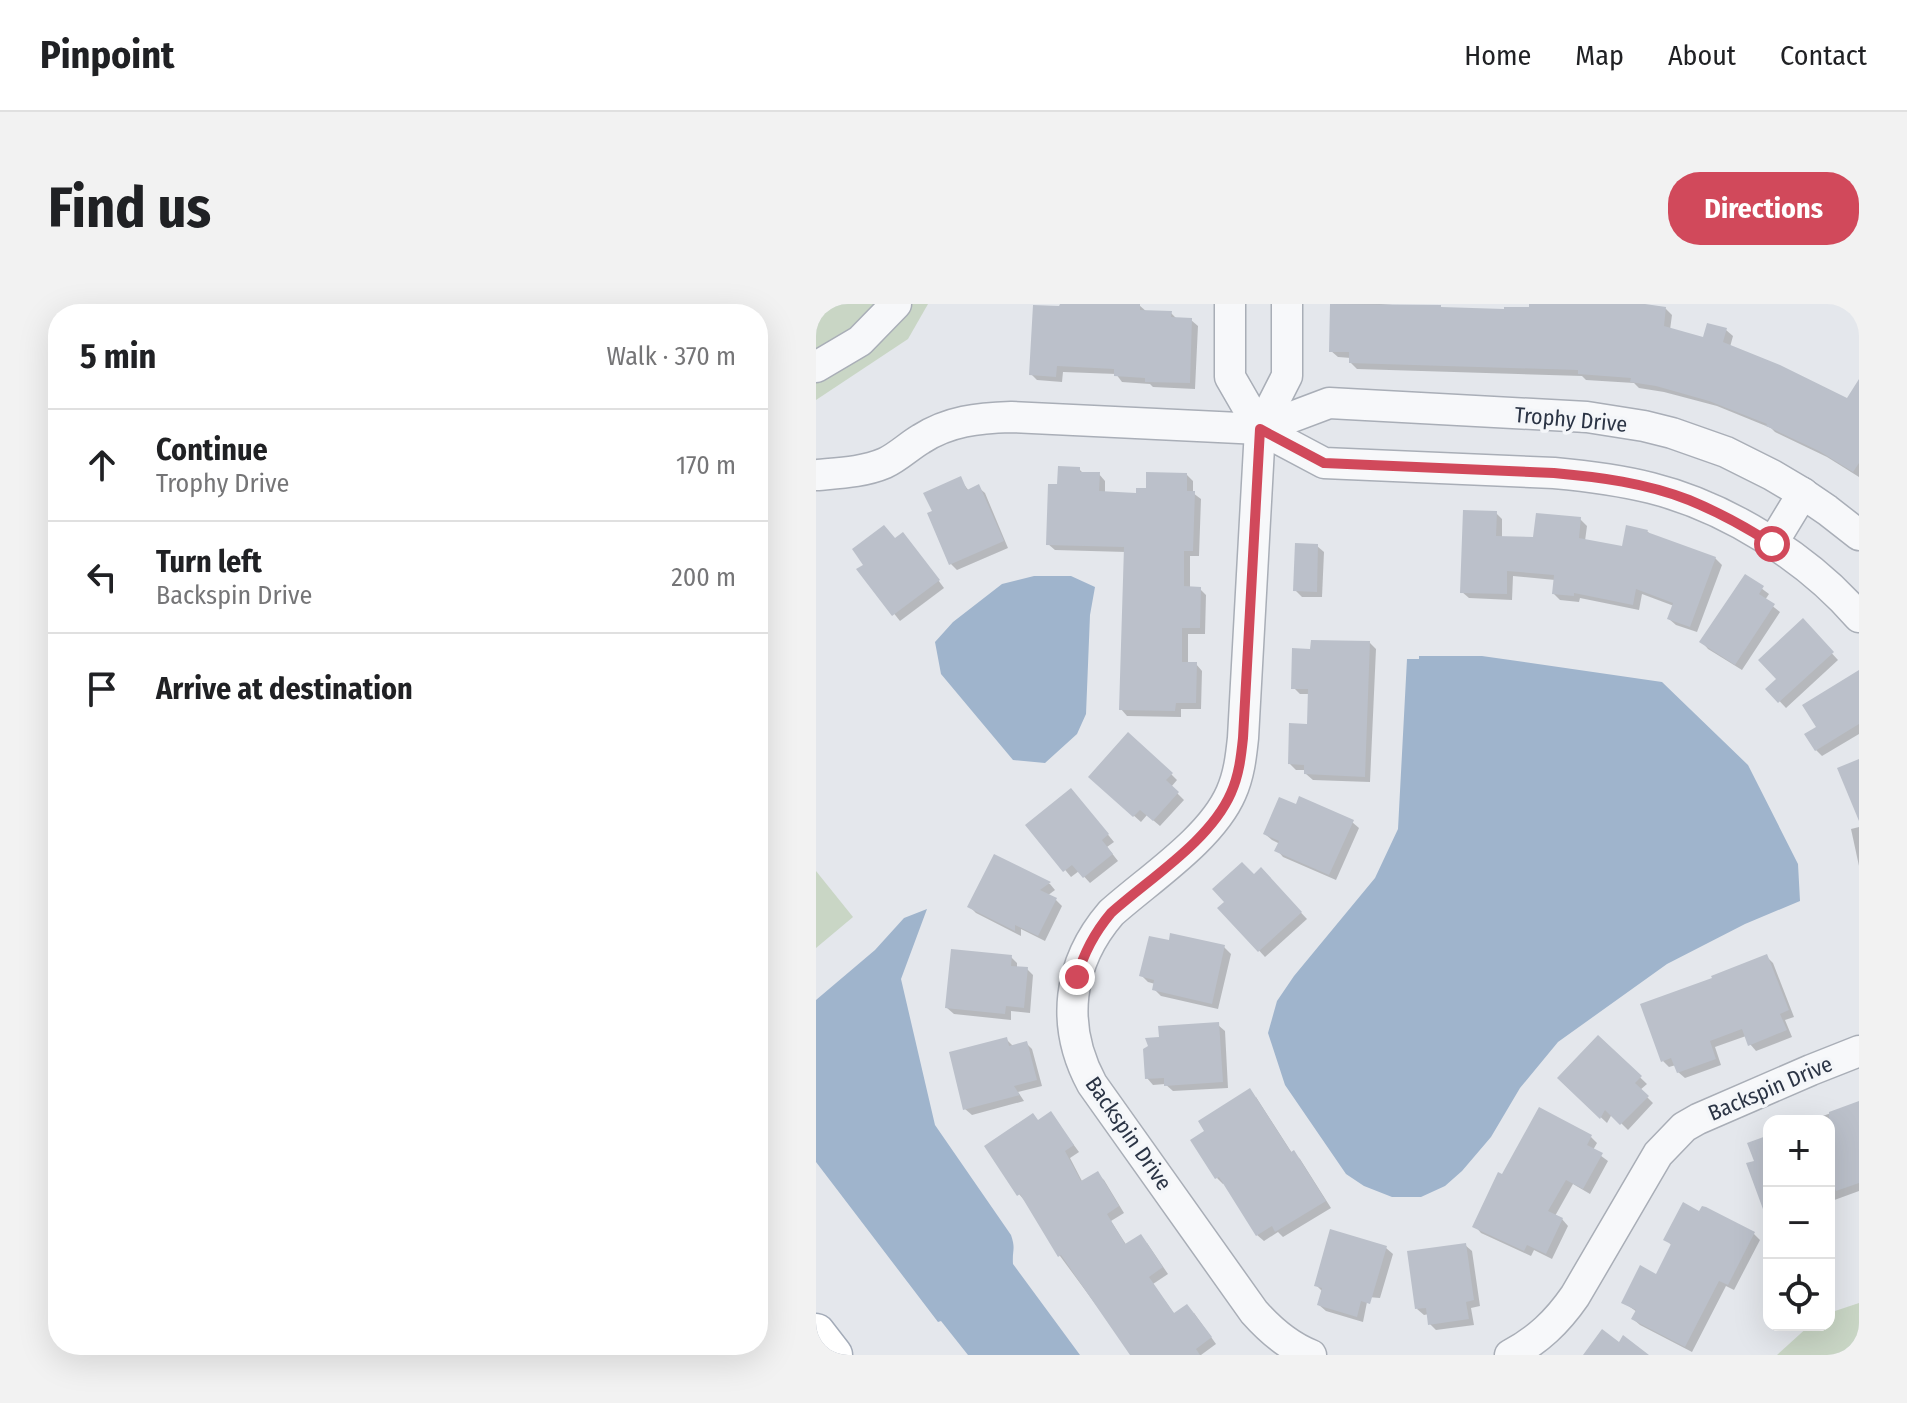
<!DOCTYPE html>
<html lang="en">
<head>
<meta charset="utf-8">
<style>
	body { margin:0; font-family:"Fira Sans Condensed",sans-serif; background:#f2f2f2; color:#202124 }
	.controls { position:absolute; right:24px; bottom:24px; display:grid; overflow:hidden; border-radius:16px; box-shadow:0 8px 32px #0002 }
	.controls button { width:72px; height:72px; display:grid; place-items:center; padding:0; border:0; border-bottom:2px solid #e0e0e0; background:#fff; color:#202124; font:40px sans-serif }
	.stop { position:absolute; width:24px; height:24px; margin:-18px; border:6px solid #d1495b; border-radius:50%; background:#fff }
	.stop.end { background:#d1495b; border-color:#fff; box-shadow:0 2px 8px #0008 }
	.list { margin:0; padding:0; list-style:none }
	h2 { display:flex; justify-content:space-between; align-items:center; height:104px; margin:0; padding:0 32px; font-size:34px }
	h2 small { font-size:26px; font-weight:400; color:#757577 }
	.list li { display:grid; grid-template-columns:52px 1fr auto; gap:24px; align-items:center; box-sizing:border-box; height:112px; padding:0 32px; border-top:2px solid #e0e0e0 }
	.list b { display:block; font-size:30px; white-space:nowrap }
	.list p { margin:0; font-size:26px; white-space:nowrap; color:#757577 }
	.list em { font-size:26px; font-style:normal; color:#757577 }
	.icon { flex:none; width:44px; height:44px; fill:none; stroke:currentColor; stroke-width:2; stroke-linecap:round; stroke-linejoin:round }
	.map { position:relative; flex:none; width:1043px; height:1051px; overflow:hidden; border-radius:32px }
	header { display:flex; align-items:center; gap:48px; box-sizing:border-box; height:112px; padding:0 40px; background:#fff; border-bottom:2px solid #e0e0e0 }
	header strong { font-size:38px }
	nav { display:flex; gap:44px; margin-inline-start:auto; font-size:28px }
	.intro { display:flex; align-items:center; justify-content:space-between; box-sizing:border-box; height:192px; padding:0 48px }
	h1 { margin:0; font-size:56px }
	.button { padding:20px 36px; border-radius:32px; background:#d1495b; color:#fff; font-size:28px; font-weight:700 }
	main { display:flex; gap:48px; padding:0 48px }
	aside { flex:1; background:#fff; border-radius:32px; box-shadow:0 8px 32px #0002 }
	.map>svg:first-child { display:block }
	.green { fill:#c9d6c5 }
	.water { fill:#9fb4cc }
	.shadow { fill:#0003 }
	.building { fill:#bbc0ca }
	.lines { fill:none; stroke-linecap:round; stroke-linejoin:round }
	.minor-casing { stroke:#a9aeb7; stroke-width:33 }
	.major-casing { stroke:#a3abb8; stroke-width:41 }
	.minor { stroke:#f7f8fa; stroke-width:30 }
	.major { stroke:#fff; stroke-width:38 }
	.route { stroke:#d1495b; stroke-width:10 }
	.labels { text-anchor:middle; stroke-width:7; stroke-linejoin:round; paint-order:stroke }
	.street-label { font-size:22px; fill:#2b3445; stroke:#f4f6f9 }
</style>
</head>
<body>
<header>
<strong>Pinpoint</strong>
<nav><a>Home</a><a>Map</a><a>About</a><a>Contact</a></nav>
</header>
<div class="intro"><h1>Find us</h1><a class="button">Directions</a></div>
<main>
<aside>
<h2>5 min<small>Walk · 370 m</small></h2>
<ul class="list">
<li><svg class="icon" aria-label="ahead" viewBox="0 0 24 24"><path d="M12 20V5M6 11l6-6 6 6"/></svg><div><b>Continue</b><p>Trophy Drive</p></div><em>170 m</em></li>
<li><svg class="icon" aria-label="left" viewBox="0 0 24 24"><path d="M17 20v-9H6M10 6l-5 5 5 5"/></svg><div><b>Turn left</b><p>Backspin Drive</p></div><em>200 m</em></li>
<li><svg class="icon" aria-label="arrive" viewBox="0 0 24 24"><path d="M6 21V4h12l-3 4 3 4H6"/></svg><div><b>Arrive at destination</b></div></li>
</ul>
</aside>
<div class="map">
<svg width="1043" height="1051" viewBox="0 0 1043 1051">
	<rect width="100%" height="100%" fill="#e4e7ec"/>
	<g class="green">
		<path d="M 0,0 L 112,0 L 92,35 L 0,96 Z"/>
		<path d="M 0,567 L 37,613 L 0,644 Z"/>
		<path d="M 1043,999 L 1043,1051 L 961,1051 L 994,1021 L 1013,1021 L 1013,1009 Z"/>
	</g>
	<g class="water">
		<path d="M 218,272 L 255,272 L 279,283 L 274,311 L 270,410 L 261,430 L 229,459 L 197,456 L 125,370 L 119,338 L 137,318 L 186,280 Z"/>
		<path d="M 603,352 L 666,352 L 846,378 L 932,461 L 982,560 L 984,597 L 929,620 L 851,660 L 742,738 L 704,784 L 675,833 L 646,867 L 629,882 L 605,893 L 576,893 L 548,882 L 530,870 L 469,781 L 452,729 L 461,697 L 478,672 L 559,574 L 582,525 L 591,355 L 603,355 Z"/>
		<path d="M 111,605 L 85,675 L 119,821 L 195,931 C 200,945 196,946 197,960 L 264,1051 L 152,1051 L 125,1017 L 122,1018 L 0,858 L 0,696 L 59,646 L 88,614 Z"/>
	</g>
	<g class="shadow">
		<path d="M 246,0 L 323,1 L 331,8 L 355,9 L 361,15 L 375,16 L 382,22 L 379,85 L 337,83 L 334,80 L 306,78 L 300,70 L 247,68 L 246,78 L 221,76 L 215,70 L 245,4 Z"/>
		<path d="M 516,0 L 564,0 L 627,5 L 715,5 L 715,0 L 814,0 L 850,5 L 856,11 L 854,26 L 889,35 L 910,26 L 917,32 L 914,43 L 1032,96 L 1043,90 L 1043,173 L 1011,153 L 959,128 L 955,124 L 901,102 L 848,88 L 823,84 L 818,79 L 770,76 L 766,72 L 541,65 L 535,59 L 535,54 L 522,53 L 515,47 Z"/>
		<path d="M 263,165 L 268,170 L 283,170 L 289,177 L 289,189 L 322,191 L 371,171 L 377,177 L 377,189 L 385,195 L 383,252 L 374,252 L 374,284 L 384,285 L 390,291 L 389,330 L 372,330 L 372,360 L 380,360 L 386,367 L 385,405 L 365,405 L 365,413 L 311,412 L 305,405 L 310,248 L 239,246 L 232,240 L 243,182 Z"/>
		<path d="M 144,175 L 153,187 L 162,183 L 169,189 L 192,244 L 141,266 L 135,260 Z"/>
		<path d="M 680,209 L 686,215 L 686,234 L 719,235 L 764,215 L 771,222 L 769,237 L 808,245 L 831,227 L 835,231 L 899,254 L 906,261 L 881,328 L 860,321 L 853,315 L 858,302 L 826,290 L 823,306 L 764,294 L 763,298 L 744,296 L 738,290 L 739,276 L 697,272 L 696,296 L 653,294 L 646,288 Z"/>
		<path d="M 80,236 L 93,237 L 128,284 L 84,317 L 43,266 Z"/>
		<path d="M 501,242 L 508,248 L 506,293 L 486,293 L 479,286 Z"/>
		<path d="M 929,272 L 953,290 L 949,296 L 964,308 L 926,366 L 892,345 L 886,338 Z"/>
		<path d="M 986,317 L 1022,356 L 970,404 L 952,385 L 963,375 Z"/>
		<path d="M 554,339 L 560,345 L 554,478 L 497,476 L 490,470 L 490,466 L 480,466 L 474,460 L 493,422 L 494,390 L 484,390 L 478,384 L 496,347 Z"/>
		<path d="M 1043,377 L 1043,430 L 1006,452 L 1000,446 L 1002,424 Z"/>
		<path d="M 355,470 L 361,476 L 355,483 L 368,496 L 344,522 L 331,511 L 325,518 L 281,479 Z"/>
		<path d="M 261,493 L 298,538 L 291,543 L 302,557 L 274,579 L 263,567 L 255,573 L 212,521 Z"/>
		<path d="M 536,518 L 543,524 L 520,576 L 467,553 L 461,546 L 464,540 L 456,536 L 449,530 Z"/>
		<path d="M 1043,523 L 1043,562 L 1035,525 Z"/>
		<path d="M 179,553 L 234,580 L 239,586 L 231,592 L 240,596 L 246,602 L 229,637 L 205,625 L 205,632 L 160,609 L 154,603 Z"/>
		<path d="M 445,566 L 491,615 L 449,653 L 404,604 Z"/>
		<path d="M 408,643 L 415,650 L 402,705 L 345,692 L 338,685 L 339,680 L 332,678 L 326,672 Z"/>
		<path d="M 195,653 L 201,659 L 201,664 L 211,665 L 217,671 L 214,709 L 195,707 L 195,716 L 138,710 L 131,704 Z"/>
		<path d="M 951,653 L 957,659 L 978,713 L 969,716 L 976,733 L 940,747 L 934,740 L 930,732 L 899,743 L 905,761 L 869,774 L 862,768 L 860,761 L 853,763 L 847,757 L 898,675 Z"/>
		<path d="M 402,721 L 409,727 L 412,784 L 357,787 L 349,780 L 337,781 L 331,774 L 345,735 Z"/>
		<path d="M 782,733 L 831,780 L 824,786 L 837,799 L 812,826 L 796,810 L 791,819 L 743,774 Z"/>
		<path d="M 190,735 L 197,742 L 210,739 L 216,745 L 226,782 L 202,788 L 208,797 L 156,811 L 149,805 Z"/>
		<path d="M 440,793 L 476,849 L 484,855 L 515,904 L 467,933 L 462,928 L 448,937 L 441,931 L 409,879 L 407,880 L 401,874 Z"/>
		<path d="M 1040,800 L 1043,803 L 1043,887 L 1013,898 L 1013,817 L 1006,817 L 1004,813 Z"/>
		<path d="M 235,810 L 263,848 L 254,854 L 267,879 L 281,870 L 288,876 L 308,909 L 295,917 L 311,942 L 331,939 L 352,970 L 337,980 L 359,1011 L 378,1009 L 400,1040 L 385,1051 L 317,1051 L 244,952 L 210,896 L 209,897 L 203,890 L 223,818 Z"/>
		<path d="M 775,833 L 781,839 L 777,846 L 792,857 L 774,890 L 757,880 L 739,912 L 746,915 L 752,922 L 736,955 L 718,946 L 715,952 L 665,929 L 659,922 L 687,873 Z"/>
		<path d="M 889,905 L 938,930 L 944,936 L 918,986 L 910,982 L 876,1048 L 824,1021 L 817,1015 L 821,1008 L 807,998 L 841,972 L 856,942 L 850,935 Z"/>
		<path d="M 649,941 L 656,947 L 664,1002 L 655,1004 L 658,1021 L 620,1026 L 614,1020 L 613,1010 L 608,1011 L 601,1005 Z"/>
		<path d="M 570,944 L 577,950 L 564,994 L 552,993 L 547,1018 L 510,1007 L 503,1001 L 507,988 L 500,981 Z"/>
	</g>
	<g class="building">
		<path d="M 244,0 L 324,0 L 324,6 L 356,7 L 355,13 L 376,14 L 374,79 L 329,78 L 329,74 L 298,72 L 298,65 L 241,62 L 240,73 L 213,71 L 217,1 L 243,2 Z"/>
		<path d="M 514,0 L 625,1 L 625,3 L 688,5 L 688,3 L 713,3 L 713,0 L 829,0 L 850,3 L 848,22 L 887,33 L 891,19 L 911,24 L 907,38 L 964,61 L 1031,94 L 1043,75 L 1043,159 L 1037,168 L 1003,147 L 950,122 L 951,120 L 893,97 L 840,82 L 814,78 L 815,74 L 762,70 L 762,66 L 533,59 L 533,48 L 513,48 Z"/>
		<path d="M 242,162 L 264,163 L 264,168 L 284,168 L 283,187 L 320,189 L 320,184 L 330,184 L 330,168 L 371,169 L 371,187 L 379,187 L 377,247 L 368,247 L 368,282 L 385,283 L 384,324 L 366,324 L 366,358 L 381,358 L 380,399 L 360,399 L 359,407 L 303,406 L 308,243 L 230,241 L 232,180 L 241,180 Z"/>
		<path d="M 145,172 L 151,186 L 163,180 L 188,237 L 133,261 L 111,209 L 116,207 L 107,189 Z"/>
		<path d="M 647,206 L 681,207 L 680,232 L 717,233 L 720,209 L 765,213 L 763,234 L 806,242 L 810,221 L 832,226 L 831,228 L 900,253 L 874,323 L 851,315 L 857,299 L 820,285 L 817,301 L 758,289 L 758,292 L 736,290 L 738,271 L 691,267 L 691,290 L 644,289 Z"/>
		<path d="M 68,221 L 79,234 L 87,228 L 124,276 L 76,312 L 40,265 L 47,261 L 36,245 Z"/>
		<path d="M 479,239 L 502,240 L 501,288 L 477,287 Z"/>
		<path d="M 929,270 L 948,282 L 943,290 L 959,300 L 919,361 L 883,338 Z"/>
		<path d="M 987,314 L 1018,348 L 962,399 L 949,385 L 960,375 L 942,356 Z"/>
		<path d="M 495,336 L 554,337 L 549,473 L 488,470 L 488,461 L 472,460 L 473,419 L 491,420 L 492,385 L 475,385 L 476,344 L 494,345 Z"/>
		<path d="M 1043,366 L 1043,420 L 999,447 L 988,430 L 1000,423 L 986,401 Z"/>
		<path d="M 312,428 L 357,469 L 350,476 L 363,488 L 337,517 L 324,506 L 317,513 L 272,473 Z"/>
		<path d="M 1043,455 L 1043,517 L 1021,464 Z"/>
		<path d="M 255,484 L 293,530 L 286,536 L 297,550 L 267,574 L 256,561 L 247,568 L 209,521 Z"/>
		<path d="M 483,492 L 538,516 L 513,571 L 458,547 L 463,537 L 447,530 L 463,493 L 480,500 Z"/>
		<path d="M 178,550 L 235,578 L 224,586 L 241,594 L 222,632 L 199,621 L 199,627 L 151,603 Z"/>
		<path d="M 426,558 L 438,570 L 445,563 L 486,608 L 442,648 L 401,604 L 408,598 L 396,585 Z"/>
		<path d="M 354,629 L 409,641 L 396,700 L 336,686 L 338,676 L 323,672 L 333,632 L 353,636 Z"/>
		<path d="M 135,645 L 196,651 L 195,662 L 212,663 L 208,704 L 190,702 L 189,710 L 129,704 Z"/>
		<path d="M 951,650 L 973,706 L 964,710 L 971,726 L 932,742 L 926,725 L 894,737 L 900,755 L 861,769 L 855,754 L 845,758 L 824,700 L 896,674 L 895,672 Z"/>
		<path d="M 403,718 L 407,778 L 348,782 L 348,774 L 329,775 L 327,745 L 332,742 L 329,734 L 343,733 L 342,722 Z"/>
		<path d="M 782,731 L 826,772 L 819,779 L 833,792 L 804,821 L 789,806 L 784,815 L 741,774 Z"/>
		<path d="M 191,733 L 193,742 L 211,737 L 221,776 L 198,782 L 204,791 L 147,806 L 133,748 Z"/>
		<path d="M 434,784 L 475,848 L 478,846 L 510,897 L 459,928 L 456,922 L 440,932 L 403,873 L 399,875 L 374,836 L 388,827 L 382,817 Z"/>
		<path d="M 1043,797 L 1043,879 L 1020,887 L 1013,867 L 1013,808 Z"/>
		<path d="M 723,803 L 776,831 L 771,841 L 787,849 L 767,885 L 750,876 L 732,907 L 747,914 L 730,950 L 711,941 L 708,947 L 656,923 L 682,868 L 686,870 Z"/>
		<path d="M 235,807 L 258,841 L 249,847 L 265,877 L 282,867 L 303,902 L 291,910 L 309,940 L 325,930 L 347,963 L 333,973 L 358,1009 L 371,1000 L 396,1033 L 380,1045 L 384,1051 L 314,1051 L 245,951 L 242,953 L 204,890 L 201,892 L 168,842 L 217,809 L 222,816 Z"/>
		<path d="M 953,831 L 953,916 L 951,916 L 930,859 L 938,857 L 931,839 Z"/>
		<path d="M 867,898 L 883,907 L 886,902 L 890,903 L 939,928 L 912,981 L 903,977 L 869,1043 L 815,1015 L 820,1006 L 805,999 L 824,961 L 840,970 L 855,940 L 847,936 Z"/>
		<path d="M 514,925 L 571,942 L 554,1000 L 545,997 L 541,1013 L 501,1001 L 506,984 L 498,982 Z"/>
		<path d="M 650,939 L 658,996 L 650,998 L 653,1015 L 612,1021 L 610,1004 L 599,1005 L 591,947 Z"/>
		<path d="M 786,1025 L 803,1038 L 807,1031 L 833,1051 L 767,1051 Z"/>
	</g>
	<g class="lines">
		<g class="minor-casing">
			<g id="minor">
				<path d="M 414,0 L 414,73 L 444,125"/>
				<path d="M 471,0 L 471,72 L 444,125 L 427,434 C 425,453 423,471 415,489 C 395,535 333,575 295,609 C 252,659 244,721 276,780 L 438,1008 C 454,1026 472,1042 495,1051"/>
				<path d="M 0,63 L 44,37 L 80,0"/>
				<path d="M 444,125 L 508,159 L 738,169 C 771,172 803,176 835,184 C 911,203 992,254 1043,313"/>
				<path d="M 2,171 C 24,169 48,168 69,159 C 82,153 93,142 105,135 C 133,117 162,114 195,113 L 444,125 L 513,99 L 771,113 L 828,122 L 856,129 L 910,148 L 956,171 L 983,187 L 1011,206 L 1043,231"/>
				<path d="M 956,240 L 987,189"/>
				<path d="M 694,1051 C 722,1036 741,1018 759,992 L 842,850 L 868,823 L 882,815 L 995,766 L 1043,747"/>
			</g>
		</g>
		<g class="major-casing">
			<path id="major" d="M 0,1029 L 17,1051"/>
		</g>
		<use href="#minor" class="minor"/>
		<use href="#major" class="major"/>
	</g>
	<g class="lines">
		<path class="route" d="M 261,673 C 268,648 279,628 295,609 C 334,574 394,537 415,489 C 423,471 425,453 427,434 L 444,125 L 508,159 L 738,169 C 783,173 830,179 873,196 C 902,208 930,223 956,240"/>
	</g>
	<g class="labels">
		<g class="street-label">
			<text transform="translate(755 115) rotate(5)" y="8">Trophy Drive</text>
			<text transform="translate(954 784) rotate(-23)" y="8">Backspin Drive</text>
			<text transform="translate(313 829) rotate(55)" y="8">Backspin Drive</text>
		</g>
	</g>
</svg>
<div class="controls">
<button>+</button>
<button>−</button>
<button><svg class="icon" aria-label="locate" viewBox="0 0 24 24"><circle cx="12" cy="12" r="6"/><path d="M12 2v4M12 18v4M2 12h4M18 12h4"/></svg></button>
</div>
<div class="stop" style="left:956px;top:240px"></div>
<div class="stop end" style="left:261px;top:673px"></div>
</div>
</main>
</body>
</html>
